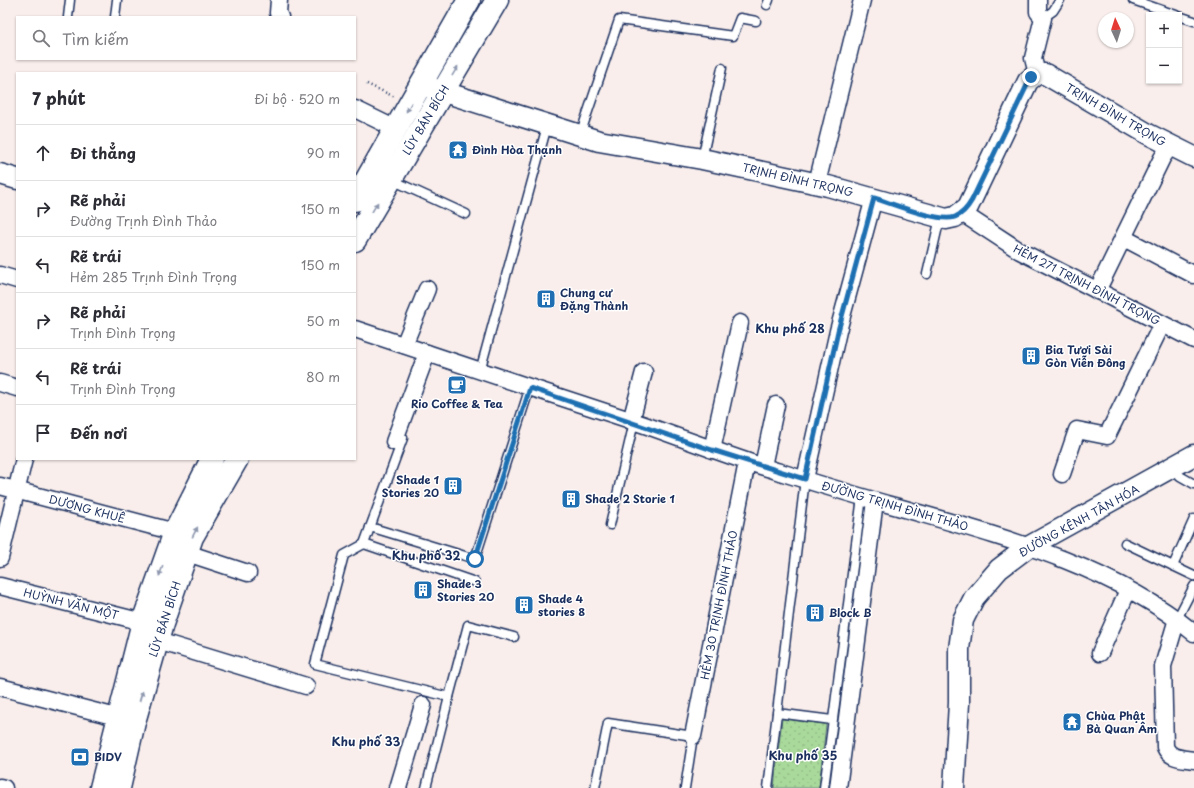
<!DOCTYPE html>
<html lang="vi">
<head>
<meta charset="utf-8">
<style>
	body { margin:0; font-family:"Playpen Sans",sans-serif; background:#f2f2f3; color:#2b2b33 }
	.controls { position:absolute; right:12px; top:12px; display:grid; overflow:hidden; border-radius:0px; box-shadow:0 1px 3px #0004 }
	.controls button { width:36px; height:36px; display:grid; place-items:center; padding:0; border:0; border-bottom:1px solid #e1e1e2; background:#fff; color:#2b2b33; font:20px sans-serif }
	.compass { position:absolute; left:1098px; top:12px; width:36px; height:36px; border-radius:50%; background:#fff; box-shadow:0 1px 3px #0004; rotate:356deg }
	.stop { position:absolute; width:12px; height:12px; margin:-9px; border:3px solid #1f6fb2; border-radius:50%; background:#fff }
	.stop.end { background:#1f6fb2; border-color:#fff; box-shadow:0 1px 4px #0008 }
	.list { margin:0; padding:0; list-style:none }
	h2 { display:flex; justify-content:space-between; align-items:center; height:52px; margin:0; padding:0 16px; font-size:17px }
	h2 small { font-size:13px; font-weight:400; color:#7c7c81 }
	.list li { display:grid; grid-template-columns:26px 1fr auto; gap:12px; align-items:center; box-sizing:border-box; height:56px; padding:0 16px; border-top:1px solid #e1e1e2 }
	.list b { display:block; font-size:15px; white-space:nowrap }
	.list p { margin:0; font-size:13px; white-space:nowrap; color:#7c7c81 }
	.list em { font-size:13px; font-style:normal; color:#7c7c81 }
	.icon { flex:none; width:22px; height:22px; fill:none; stroke:currentColor; stroke-width:2; stroke-linecap:round; stroke-linejoin:round }
	.map { position:relative; flex:none; width:1194px; height:788px; overflow:hidden }
	.search { position:absolute; background:#fff; box-shadow:0 1px 3px #0004; left:16px; top:16px; width:340px; height:44px; display:flex; align-items:center; gap:10px; box-sizing:border-box; padding:0 14px; border-radius:0px; color:#7c7c81; font-size:15px }
	.panel { position:absolute; background:#fff; box-shadow:0 1px 3px #0004; left:16px; top:72px; width:340px; height:388px; border-radius:0px }
	.map>svg:first-child { display:block }
	.park { fill:url(#park-dots); stroke:#62847c }
	.lines { fill:none; stroke-linecap:round; stroke-linejoin:round }
	.service-casing { stroke:#1b2f5e; stroke-width:11 }
	.minor-casing { stroke:#1b2f5e; stroke-width:19 }
	.tertiary-casing { stroke:#1b2f5e; stroke-width:23 }
	.secondary-casing { stroke:#1b2f5e; stroke-width:25 }
	.path { stroke:#1b2f5e; stroke-width:2.5; stroke-dasharray:1 3; stroke-linecap:butt }
	.service { stroke:#fff; stroke-width:8 }
	.minor { stroke:#fff; stroke-width:16 }
	.tertiary { stroke:#fff; stroke-width:20 }
	.secondary { stroke:#fff; stroke-width:22 }
	.oneway { fill:#8d97ae }
	.route { stroke:#1f6fb2; stroke-width:5 }
	.labels { text-anchor:middle; stroke-width:3; stroke-linejoin:round; paint-order:stroke }
	.street-label { font-size:11px; fill:#1b2f5e; stroke:#fff }
	.poi-label { font-size:11px; font-weight:bold; fill:#1b2f5e; stroke:#fff; text-anchor:start }
	.neighbourhood-label { font-size:12px; font-weight:bold; fill:#1b2f5e; stroke:#fff }
</style>
</head>
<body>
<div class="map">
<svg width="1194" height="788" viewBox="0 0 1194 788">
	<defs>
		<pattern id="park-dots" width="8" height="8" patternUnits="userSpaceOnUse"><rect width="8" height="8" fill="#aada9b"/><path d="M2 2h.1M6 6h.1" fill="none" stroke="#92bb88" stroke-width="1.8" stroke-linecap="round"/></pattern>
	</defs>
	<rect width="100%" height="100%" fill="#f9eeeb"/>
	<filter id="ink" filterUnits="userSpaceOnUse"><feTurbulence type="fractalNoise" baseFrequency=".025" numOctaves="2"/><feDisplacementMap in="SourceGraphic" scale="8" xChannelSelector="R" yChannelSelector="G"/><feConvolveMatrix kernelMatrix="1 2 1 2 8 2 1 2 1" color-interpolation-filters="sRGB"/></filter>
	<g filter="url(#ink)">
		<path class="park" d="M 782,719 L 826,724 L 819,788 L 774,788 Z"/>
		<g class="lines">
			<g class="service-casing">
				<g id="service">
					<path d="M 1133,0 L 1176,15"/>
					<path d="M 767,5 L 769,0"/>
					<path d="M 1179,16 L 1194,21"/>
					<path d="M 68,17 L 70,0"/>
					<path d="M 115,17 L 117,0"/>
					<path d="M 1043,18 L 1053,11 L 1060,0"/>
					<path d="M 580,135 L 619,20 L 733,36 L 740,18 L 756,21"/>
					<path d="M 702,159 L 722,68"/>
					<path d="M 392,180 L 466,214"/>
					<path d="M 927,274 L 940,218"/>
					<path d="M 480,371 L 547,126"/>
					<path d="M 403,438 L 364,544 L 475,582"/>
					<path d="M 1180,476 L 1194,484"/>
					<path d="M 610,525 L 634,422"/>
					<path d="M 370,527 L 475,559 L 530,387"/>
					<path d="M 1125,543 L 1194,576"/>
					<path d="M 364,544 L 344,555 L 315,664 L 449,697 L 468,625 L 514,637"/>
					<path d="M 1173,566 L 1194,519"/>
					<path d="M 1177,619 L 1194,586"/>
					<path d="M 777,713 L 832,720"/>
					<path d="M 426,788 L 449,697"/>
					<path d="M 595,788 L 608,723 L 693,736 L 685,788"/>
					<path d="M 768,788 L 805,479"/>
					<path d="M 824,788 L 862,497"/>
				</g>
			</g>
			<g class="minor-casing">
				<g id="minor">
					<path d="M 279,0 L 278,13 L 280,17"/>
					<path d="M 1037,74 L 1033,58 L 1043,18 L 1038,12 L 1038,0"/>
					<path d="M 355,109 L 396,129"/>
					<path d="M 817,183 L 862,0"/>
					<path d="M 962,213 L 1020,251 L 1194,340"/>
					<path d="M 1124,238 L 1194,275"/>
					<path d="M 0,275 L 17,280"/>
					<path d="M 1097,291 L 1162,158 L 1170,146"/>
					<path d="M 355,329 C 448,360 540,391 633,421 C 677,436 720,453 764,467 C 809,481 853,495 898,507 C 998,536 1112,565 1194,633"/>
					<path d="M 404,345 L 427,289"/>
					<path d="M 0,383 L 17,388"/>
					<path d="M 631,421 L 644,372"/>
					<path d="M 394,442 L 427,353"/>
					<path d="M 712,450 L 740,323"/>
					<path d="M 763,466 L 776,405"/>
					<path d="M 1062,474 L 1077,430 L 1107,436 L 1162,324"/>
					<path d="M 805,479 L 838,331 L 874,198"/>
					<path d="M 0,486 L 175,532"/>
					<path d="M 187,553 L 248,573"/>
					<path d="M 0,558 L 24,459"/>
					<path d="M 0,586 L 143,622"/>
					<path d="M 1177,619 L 1163,666 L 1165,747 C 1170,759 1182,758 1194,760"/>
					<path d="M 158,641 L 306,686"/>
					<path d="M 1100,653 L 1128,590"/>
					<path d="M 0,687 L 128,720"/>
					<path d="M 693,736 L 747,462"/>
					<path d="M 0,787 L 4,788"/>
					<path d="M 398,788 L 423,705"/>
					<path d="M 838,788 L 875,501"/>
				</g>
			</g>
			<g class="tertiary-casing">
				<g id="tertiary">
					<path d="M 422,85 L 599,141 L 702,159 L 828,186 L 946,219 L 955,217 L 968,207 L 1028,81 L 1037,74 L 1045,74 L 1148,134 L 1194,157"/>
					<path d="M 0,174 L 17,179"/>
					<path d="M 954,788 L 959,703 L 959,649 L 963,620 L 974,598 L 999,569 L 1028,547 L 1194,455"/>
				</g>
			</g>
			<g class="secondary-casing">
				<g id="secondary">
					<path d="M 355,200 L 469,0"/>
					<path d="M 355,240 L 497,0"/>
					<path d="M 101,788 L 143,622 L 175,532 L 212,459"/>
					<path d="M 119,788 L 134,722 L 162,624 L 192,537 L 237,459"/>
				</g>
			</g>
			<path class="path" d="M 367,84 L 395,97"/>
			<use href="#service" class="service"/>
			<use href="#minor" class="minor"/>
			<use href="#tertiary" class="tertiary"/>
			<use href="#secondary" class="secondary"/>
		</g>
		<defs><path id="oneway-solid" d="M-6-.8H1V-3.2L6.5 0L1 3.2V.8H-6Z"/></defs>
		<g class="oneway">
			<use href="#oneway-solid" transform="translate(455 71) rotate(-59)"/>
			<use href="#oneway-solid" transform="translate(409 107) rotate(120)"/>
			<use href="#oneway-solid" transform="translate(375 207) rotate(-59)"/>
			<use href="#oneway-solid" transform="translate(195 532) rotate(-62)"/>
			<use href="#oneway-solid" transform="translate(161 571) rotate(110)"/>
			<use href="#oneway-solid" transform="translate(141 696) rotate(-74)"/>
		</g>
	</g>
	<g class="lines" filter="url(#ink)">
		<path class="route" d="M 475,559 L 530,388 L 712,450 L 805,479 L 838,331 L 874,198 C 891,203 939,223 955,217 C 963,214 968,207 972,200 L 1031,77"/>
	</g>
	<defs>
		<g id="temple-square" transform="scale(1)"><rect x="-9" y="-9" width="18" height="18" rx="4" fill="#1f6fb2" stroke="#fff"/><path d="M0-6L5-2H3V0L6.5 2.5H4V6H1.5V3h-3V6H-4V2.5H-6.5L-3 0V-2H-5Z" fill="#fff"/></g>
		<g id="building-square" transform="scale(1)"><rect x="-9" y="-9" width="18" height="18" rx="4" fill="#1f6fb2" stroke="#fff"/><path d="M-4-6H4V6H1V3H-1V6H-4ZM-2.5-4.3h1.7v1.8h-1.7ZM.8-4.3h1.7v1.8H.8ZM-2.5-1h1.7V.8h-1.7ZM.8-1h1.7V.8H.8Z" fill="#fff"/></g>
		<g id="cafe-square" transform="scale(1)"><rect x="-9" y="-9" width="18" height="18" rx="4" fill="#1f6fb2" stroke="#fff"/><path d="M-5.5-4.5H6V0H3Q3 3.5 0 3.5H-2.5Q-5.5 3.5-5.5 0ZM3-3.2v2h1.7v-2ZM-6 4.5H4V6H-6Z" fill="#fff"/></g>
		<g id="bank-square" transform="scale(1)"><rect x="-9" y="-9" width="18" height="18" rx="4" fill="#1f6fb2" stroke="#fff"/><path d="M-6-4H6V4H-6ZM0-2.3a2.3 2.3 0 1 0 0 4.6a2.3 2.3 0 1 0 0-4.6Z" fill="#fff"/></g>
	</defs>
	<g fill-rule="evenodd">
		<use href="#temple-square" x="458" y="150"/>
		<use href="#building-square" x="546" y="299"/>
		<use href="#building-square" x="1031" y="356"/>
		<use href="#cafe-square" x="457" y="385"/>
		<use href="#building-square" x="453" y="486"/>
		<use href="#building-square" x="571" y="499"/>
		<use href="#building-square" x="423" y="590"/>
		<use href="#building-square" x="524" y="605"/>
		<use href="#building-square" x="815" y="613"/>
		<use href="#temple-square" x="1072" y="722"/>
		<use href="#bank-square" x="80" y="757"/>
	</g>
	<g class="labels">
		<g class="street-label">
			<text transform="translate(1116 115) rotate(30)" y="4">TRỊNH ĐÌNH TRỌNG</text>
			<text transform="translate(426 120) rotate(-59)" y="4">LŨY BÁN BÍCH</text>
			<text transform="translate(798 180) rotate(13)" y="4">TRỊNH ĐÌNH TRỌNG</text>
			<text transform="translate(1087 285) rotate(27)" y="4">HẺM 271 TRỊNH ĐÌNH TRỌNG</text>
			<text transform="translate(895 506) rotate(16)" y="4">ĐƯỜNG TRỊNH ĐÌNH THẢO</text>
			<text transform="translate(87 509) rotate(15)" y="4">DƯƠNG KHUÊ</text>
			<text transform="translate(1079 521) rotate(-29)" y="4">ĐƯỜNG KÊNH TÂN HÓA</text>
			<text transform="translate(71 604) rotate(14)" y="4">HUỲNH VĂN MỘT</text>
			<text transform="translate(719 605) rotate(-79)" y="4">HẺM 30 TRỊNH ĐÌNH THẢO</text>
			<text transform="translate(165 619) rotate(-72)" y="4">LŨY BÁN BÍCH</text>
		</g>
		<g class="poi-label">
			<text x="472" y="154">Đình Hòa Thạnh</text>
			<text x="560" y="297">Chung cư<tspan x="560" dy="13">Đặng Thành</tspan></text>
			<text x="1045" y="354">Bia Tươi Sài<tspan x="1045" dy="13">Gòn Viễn Đông</tspan></text>
			<text x="457" y="408" text-anchor="middle">Rio Coffee &amp; Tea</text>
			<text x="439" y="484" text-anchor="end">Shade 1<tspan x="439" dy="13">Stories 20</tspan></text>
			<text x="585" y="503">Shade 2 Storie 1</text>
			<text x="437" y="588">Shade 3<tspan x="437" dy="13">Stories 20</tspan></text>
			<text x="538" y="603">Shade 4<tspan x="538" dy="13">stories 8</tspan></text>
			<text x="829" y="617">Block B</text>
			<text x="1086" y="720">Chùa Phật<tspan x="1086" dy="13">Bà Quan Âm</tspan></text>
			<text x="94" y="761">BIDV</text>
		</g>
		<g class="neighbourhood-label">
			<text x="790" y="333">Khu phố 28</text>
			<text x="426" y="560">Khu phố 32</text>
			<text x="366" y="746">Khu phố 33</text>
			<text x="803" y="760">Khu phố 35</text>
		</g>
	</g>
</svg>
<div class="controls">
<button>+</button>
<button>−</button>
</div>
<svg class="compass" viewBox="-18 -18 36 36"><path d="M0-13l5 13h-10z" fill="#e53935"/><path d="M0 13l5-13h-10z" fill="#7c7c81"/></svg>
<div class="stop" style="left:475px;top:559px"></div>
<div class="stop end" style="left:1031px;top:77px"></div>
<div class="search"><svg class="icon" aria-label="search" viewBox="0 0 24 24"><circle cx="10" cy="10" r="6"/><path d="M15 15l6 6"/></svg>Tìm kiếm</div>
<section class="panel">
<h2>7 phút<small>Đi bộ · 520 m</small></h2>
<ul class="list">
<li><svg class="icon" aria-label="ahead" viewBox="0 0 24 24"><path d="M12 20V5M6 11l6-6 6 6"/></svg><div><b>Đi thẳng</b></div><em>90 m</em></li>
<li><svg class="icon" aria-label="right" viewBox="0 0 24 24"><path d="M7 20v-9h11M14 6l5 5-5 5"/></svg><div><b>Rẽ phải</b><p>Đường Trịnh Đình Thảo</p></div><em>150 m</em></li>
<li><svg class="icon" aria-label="left" viewBox="0 0 24 24"><path d="M17 20v-9H6M10 6l-5 5 5 5"/></svg><div><b>Rẽ trái</b><p>Hẻm 285 Trịnh Đình Trọng</p></div><em>150 m</em></li>
<li><svg class="icon" aria-label="right" viewBox="0 0 24 24"><path d="M7 20v-9h11M14 6l5 5-5 5"/></svg><div><b>Rẽ phải</b><p>Trịnh Đình Trọng</p></div><em>50 m</em></li>
<li><svg class="icon" aria-label="left" viewBox="0 0 24 24"><path d="M17 20v-9H6M10 6l-5 5 5 5"/></svg><div><b>Rẽ trái</b><p>Trịnh Đình Trọng</p></div><em>80 m</em></li>
<li><svg class="icon" aria-label="arrive" viewBox="0 0 24 24"><path d="M6 21V4h12l-3 4 3 4H6"/></svg><div><b>Đến nơi</b></div></li>
</ul>
</section>
</div>
</body>
</html>
